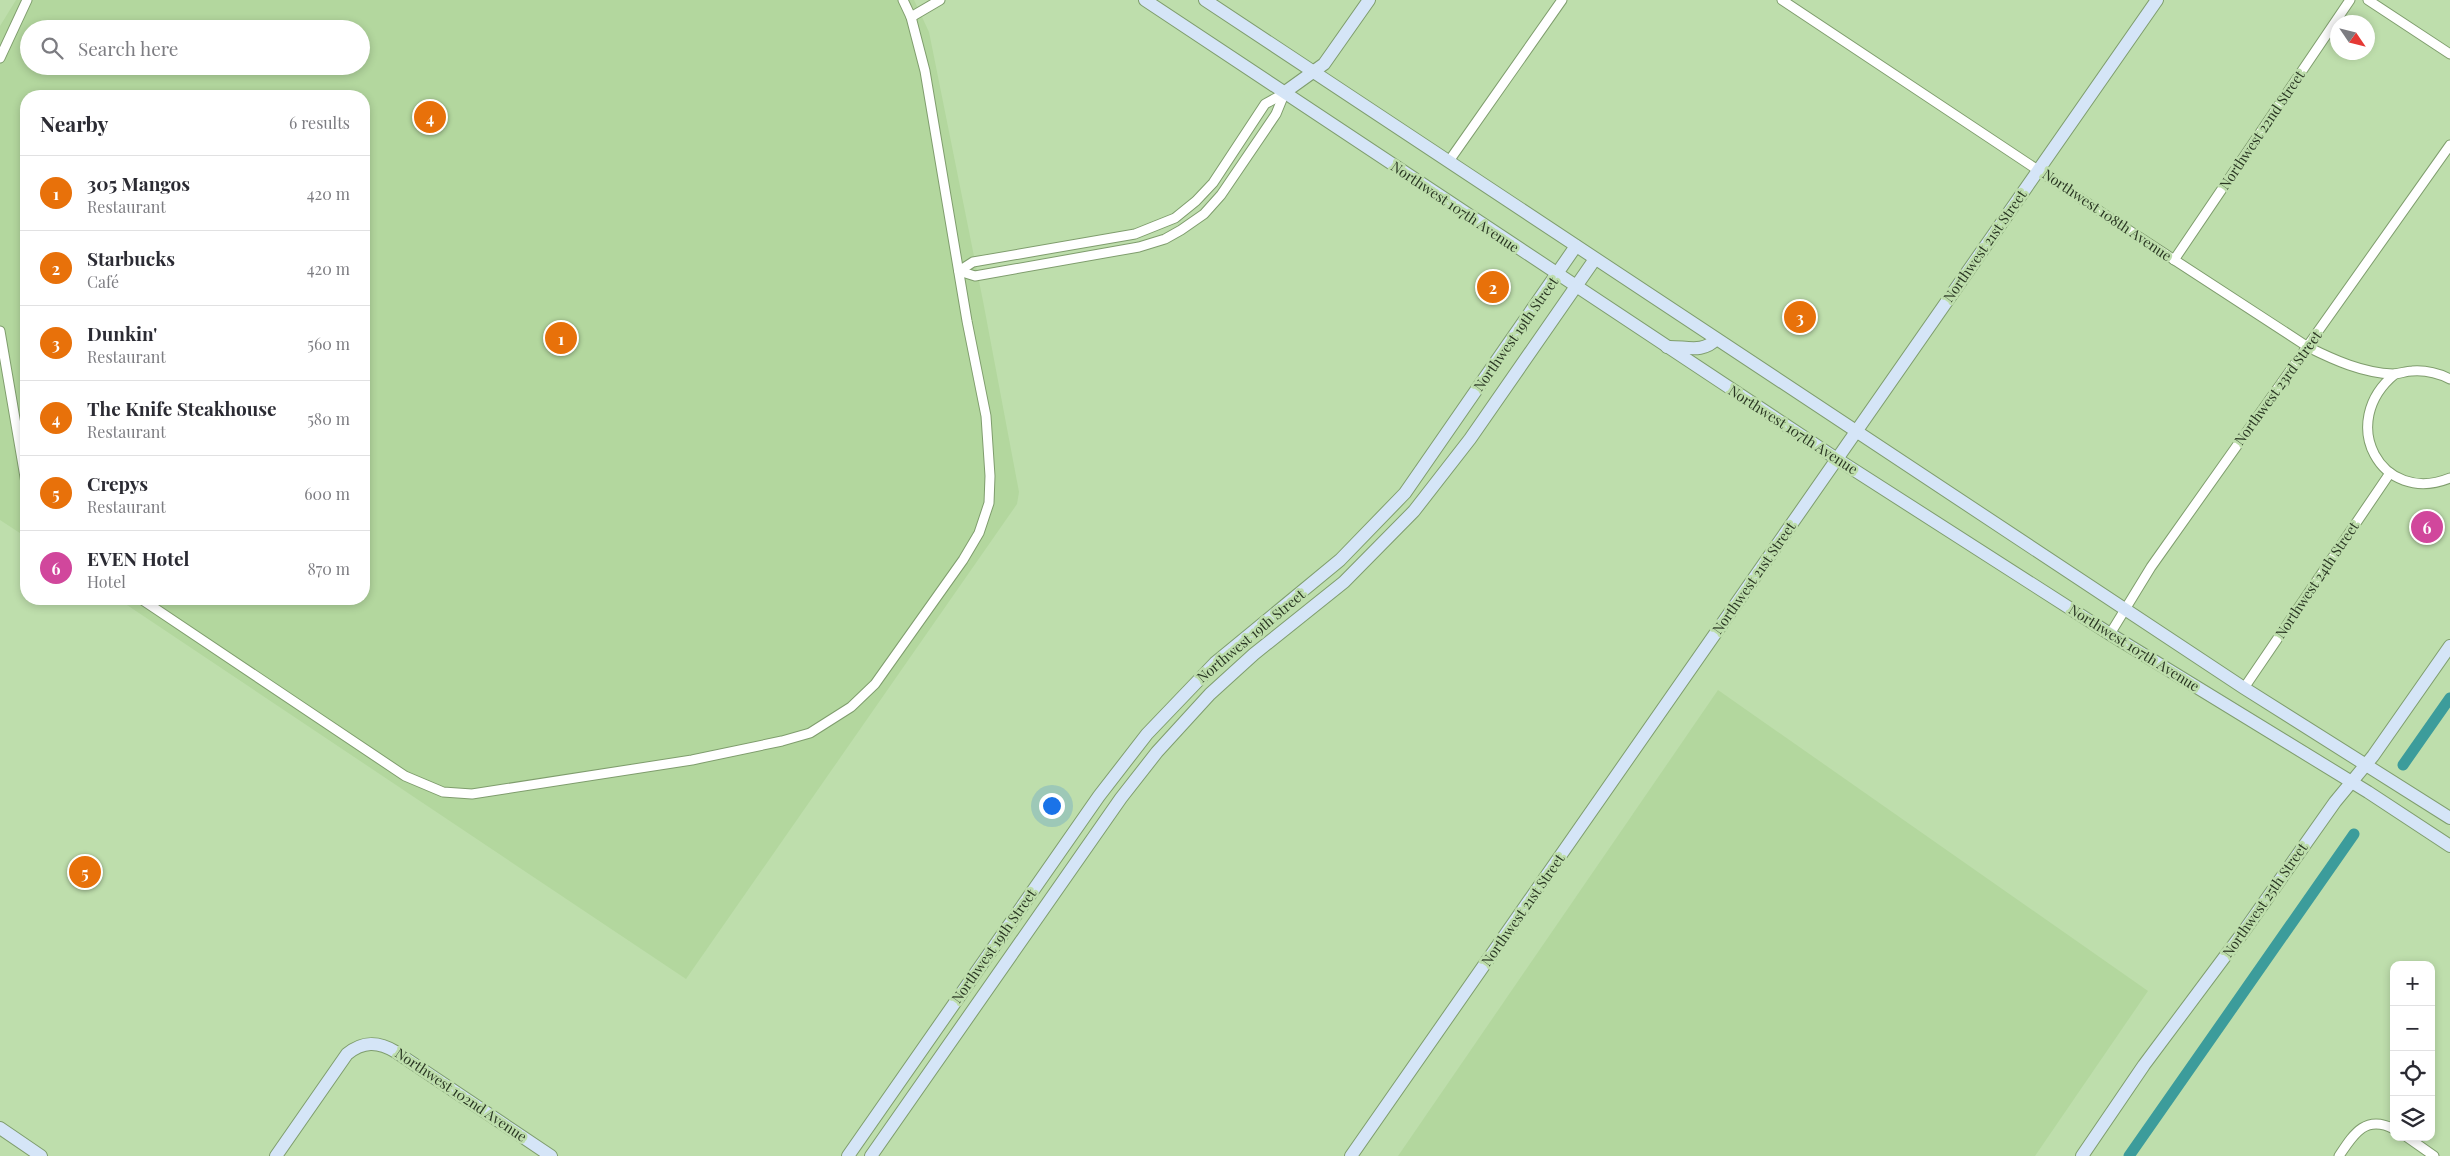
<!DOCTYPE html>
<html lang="en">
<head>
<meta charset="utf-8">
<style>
	body { margin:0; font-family:"Playfair Display",serif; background:#f7f7f7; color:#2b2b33 }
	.controls { position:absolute; right:15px; bottom:15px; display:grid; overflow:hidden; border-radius:10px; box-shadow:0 2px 8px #0003 }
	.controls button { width:45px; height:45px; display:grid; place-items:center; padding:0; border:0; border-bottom:1px solid #e1e1e2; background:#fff; color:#2b2b33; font:25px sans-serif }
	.compass { position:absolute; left:2330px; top:15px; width:45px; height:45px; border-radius:50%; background:#fff; box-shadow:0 2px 8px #0003; rotate:125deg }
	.you { position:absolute; left:1051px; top:805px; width:18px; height:18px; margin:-12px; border:4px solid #fff; border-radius:50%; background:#1a73e8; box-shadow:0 0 0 8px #1a73e833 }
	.badge { display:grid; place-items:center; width:32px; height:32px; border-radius:50%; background:#ea580c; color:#fff; font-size:16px; font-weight:700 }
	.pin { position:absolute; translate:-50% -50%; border:2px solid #fff; box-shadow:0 1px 5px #0006 }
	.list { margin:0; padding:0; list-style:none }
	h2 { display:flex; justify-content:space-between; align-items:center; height:65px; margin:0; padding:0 20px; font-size:21px }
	h2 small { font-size:16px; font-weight:400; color:#7c7c81 }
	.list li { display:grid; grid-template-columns:32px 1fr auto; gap:15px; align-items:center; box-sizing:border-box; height:75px; padding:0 20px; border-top:1px solid #e1e1e2 }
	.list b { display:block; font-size:19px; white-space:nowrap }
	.list p { margin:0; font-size:16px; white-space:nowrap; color:#7c7c81 }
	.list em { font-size:16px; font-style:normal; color:#7c7c81 }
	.icon { flex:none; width:28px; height:28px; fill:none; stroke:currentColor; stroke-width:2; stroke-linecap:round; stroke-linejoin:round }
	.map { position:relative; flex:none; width:2450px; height:1156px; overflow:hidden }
	.search { position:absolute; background:#fff; box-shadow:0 2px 8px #0003; left:20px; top:20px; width:350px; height:55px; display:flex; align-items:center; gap:12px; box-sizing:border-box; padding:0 18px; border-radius:28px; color:#7c7c81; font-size:19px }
	.panel { position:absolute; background:#fff; box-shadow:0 2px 8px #0003; left:20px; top:90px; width:350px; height:515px; border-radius:20px }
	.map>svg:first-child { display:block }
	.built { fill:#b3d79e; fill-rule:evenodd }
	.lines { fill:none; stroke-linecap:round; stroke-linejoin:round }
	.canal { stroke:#3c9c9b; stroke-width:11 }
	.street-casing { stroke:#7f9d6d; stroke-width:11 }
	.secondary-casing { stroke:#7f9d6d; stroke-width:14 }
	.street { stroke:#fff; stroke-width:9 }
	.secondary { stroke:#d5e5f7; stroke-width:12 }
	.labels { text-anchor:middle; stroke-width:5; stroke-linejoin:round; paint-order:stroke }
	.street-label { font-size:14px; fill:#293622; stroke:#bedeac }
</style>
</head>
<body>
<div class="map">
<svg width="2450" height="1156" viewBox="0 0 2450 1156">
	<rect width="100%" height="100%" fill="#bedeac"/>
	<g class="built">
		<path d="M 16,0 L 914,0 L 929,32 L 983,301 L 1019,492 L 1017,504 L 686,979 L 118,599 L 364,599 L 364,96 L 26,96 L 26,537 L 0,520 L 0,26 ZM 29,29 L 361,29 L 361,66 L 29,66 Z"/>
		<path d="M 1718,690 L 2148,991 L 2035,1156 L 1398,1156 Z"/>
	</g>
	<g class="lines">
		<g class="canal">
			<path d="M 2403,765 L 2450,698"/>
			<path d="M 2129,1156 L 2354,834"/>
		</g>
		<g class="street-casing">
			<g id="street">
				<path d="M 1782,0 L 2110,218 L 2308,347 C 2334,360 2363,373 2393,374 C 2399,374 2406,371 2412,371 C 2425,370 2438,373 2450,379"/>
				<path d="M 2368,0 L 2450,54"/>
				<path d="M 911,17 L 940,0"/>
				<path d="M 0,58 L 27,0"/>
				<path d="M 1449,161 L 1562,0"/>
				<path d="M 2174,260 L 2350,0"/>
				<path d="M 959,271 L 975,276 L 1139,247 L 1165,239 L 1181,230 L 1204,214 L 1221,195 L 1276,114 L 1285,92"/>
				<path d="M 959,271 L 973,262 L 1135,234 L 1175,218 L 1196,201 L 1213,183 L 1265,104 L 1285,93"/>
				<path d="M 0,331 L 26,483"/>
				<path d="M 2395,374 C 2336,422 2381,506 2450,478"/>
				<path d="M 141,599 L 405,776 L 443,792 L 472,794 L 692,760 L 782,741 L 810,733 L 851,707 L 875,684 L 963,560 L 979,533 L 989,503 L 990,476 L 986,416 L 967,321 L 925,71 L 911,17 L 903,0"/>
				<path d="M 2110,634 L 2151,567 L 2450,145"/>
				<path d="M 2244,688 L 2390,473"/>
				<path d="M 2407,1137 L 2434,1156"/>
				<path d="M 2339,1156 C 2353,1135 2365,1114 2394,1129"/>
			</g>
		</g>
		<g class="secondary-casing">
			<g id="secondary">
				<path d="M 1145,0 L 1837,459 L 2110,634 L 2368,792 L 2450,846"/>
				<path d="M 1205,0 L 2244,688 L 2450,818"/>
				<path d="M 1285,92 L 1324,64 L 1369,0"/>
				<path d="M 1667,347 C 1685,346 1703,354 1716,339"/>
				<path d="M 0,1128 L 41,1156"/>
				<path d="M 276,1156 L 347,1054 C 363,1041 378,1041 396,1052 L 551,1156"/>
				<path d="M 848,1156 L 1099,796 L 1147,734 L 1215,663 L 1340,560 L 1405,493 L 1576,246"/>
				<path d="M 871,1156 L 1121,798 L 1157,752 L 1210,694 L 1254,654 L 1344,582 L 1414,511 L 1470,439 L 1595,259"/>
				<path d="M 1351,1156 L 2157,0"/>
				<path d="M 2082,1156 L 2144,1065 L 2244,931 L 2335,802 L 2373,756 L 2450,646"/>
			</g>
		</g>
		<use href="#street" class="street"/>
		<use href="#secondary" class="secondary"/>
	</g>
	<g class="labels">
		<g class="street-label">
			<text transform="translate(2262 130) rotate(-56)" y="5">Northwest 22nd Street</text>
			<text transform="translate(1455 207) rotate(34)" y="5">Northwest 107th Avenue</text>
			<text transform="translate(2107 215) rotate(34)" y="5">Northwest 108th Avenue</text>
			<text transform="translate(1985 246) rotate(-55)" y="5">Northwest 21st Street</text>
			<text transform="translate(1516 334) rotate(-55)" y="5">Northwest 19th Street</text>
			<text transform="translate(2278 388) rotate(-54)" y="5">Northwest 23rd Street</text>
			<text transform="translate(1793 430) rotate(33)" y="5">Northwest 107th Avenue</text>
			<text transform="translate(1754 578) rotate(-55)" y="5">Northwest 21st Street</text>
			<text transform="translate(2317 580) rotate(-56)" y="5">Northwest 24th Street</text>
			<text transform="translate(1251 636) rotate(-40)" y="5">Northwest 19th Street</text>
			<text transform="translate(2134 648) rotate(32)" y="5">Northwest 107th Avenue</text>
			<text transform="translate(2265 900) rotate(-55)" y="5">Northwest 25th Street</text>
			<text transform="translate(1523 910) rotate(-55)" y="5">Northwest 21st Street</text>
			<text transform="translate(994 946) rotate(-55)" y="5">Northwest 19th Street</text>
			<text transform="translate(461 1095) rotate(34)" y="5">Northwest 102nd Avenue</text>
		</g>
	</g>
</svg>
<div class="controls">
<button>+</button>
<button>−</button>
<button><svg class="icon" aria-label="locate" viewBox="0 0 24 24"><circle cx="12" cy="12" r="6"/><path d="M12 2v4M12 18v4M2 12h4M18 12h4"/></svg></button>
<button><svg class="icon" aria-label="layers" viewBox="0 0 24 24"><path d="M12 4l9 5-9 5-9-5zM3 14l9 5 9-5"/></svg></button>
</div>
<svg class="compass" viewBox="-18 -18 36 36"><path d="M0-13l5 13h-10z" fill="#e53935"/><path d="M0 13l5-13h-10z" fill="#7c7c81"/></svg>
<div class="you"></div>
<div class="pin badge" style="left:561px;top:338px;background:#e8710a">1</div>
<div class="pin badge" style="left:1493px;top:287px;background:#e8710a">2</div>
<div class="pin badge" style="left:1800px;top:317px;background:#e8710a">3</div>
<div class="pin badge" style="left:430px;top:117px;background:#e8710a">4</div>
<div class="pin badge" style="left:85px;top:872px;background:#e8710a">5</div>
<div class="pin badge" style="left:2427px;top:527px;background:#d1479c">6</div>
<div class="search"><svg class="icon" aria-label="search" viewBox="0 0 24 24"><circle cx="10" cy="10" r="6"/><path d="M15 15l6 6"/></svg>Search here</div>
<section class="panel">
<h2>Nearby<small>6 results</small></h2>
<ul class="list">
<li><span class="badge" style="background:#e8710a">1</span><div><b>305 Mangos</b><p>Restaurant</p></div><em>420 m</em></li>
<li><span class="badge" style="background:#e8710a">2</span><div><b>Starbucks</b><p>Café</p></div><em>420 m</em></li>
<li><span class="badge" style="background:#e8710a">3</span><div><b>Dunkin'</b><p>Restaurant</p></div><em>560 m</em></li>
<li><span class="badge" style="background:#e8710a">4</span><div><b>The Knife Steakhouse</b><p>Restaurant</p></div><em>580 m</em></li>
<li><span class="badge" style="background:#e8710a">5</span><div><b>Crepys</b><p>Restaurant</p></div><em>600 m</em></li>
<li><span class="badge" style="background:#d1479c">6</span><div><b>EVEN Hotel</b><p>Hotel</p></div><em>870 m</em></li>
</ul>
</section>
</div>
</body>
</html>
